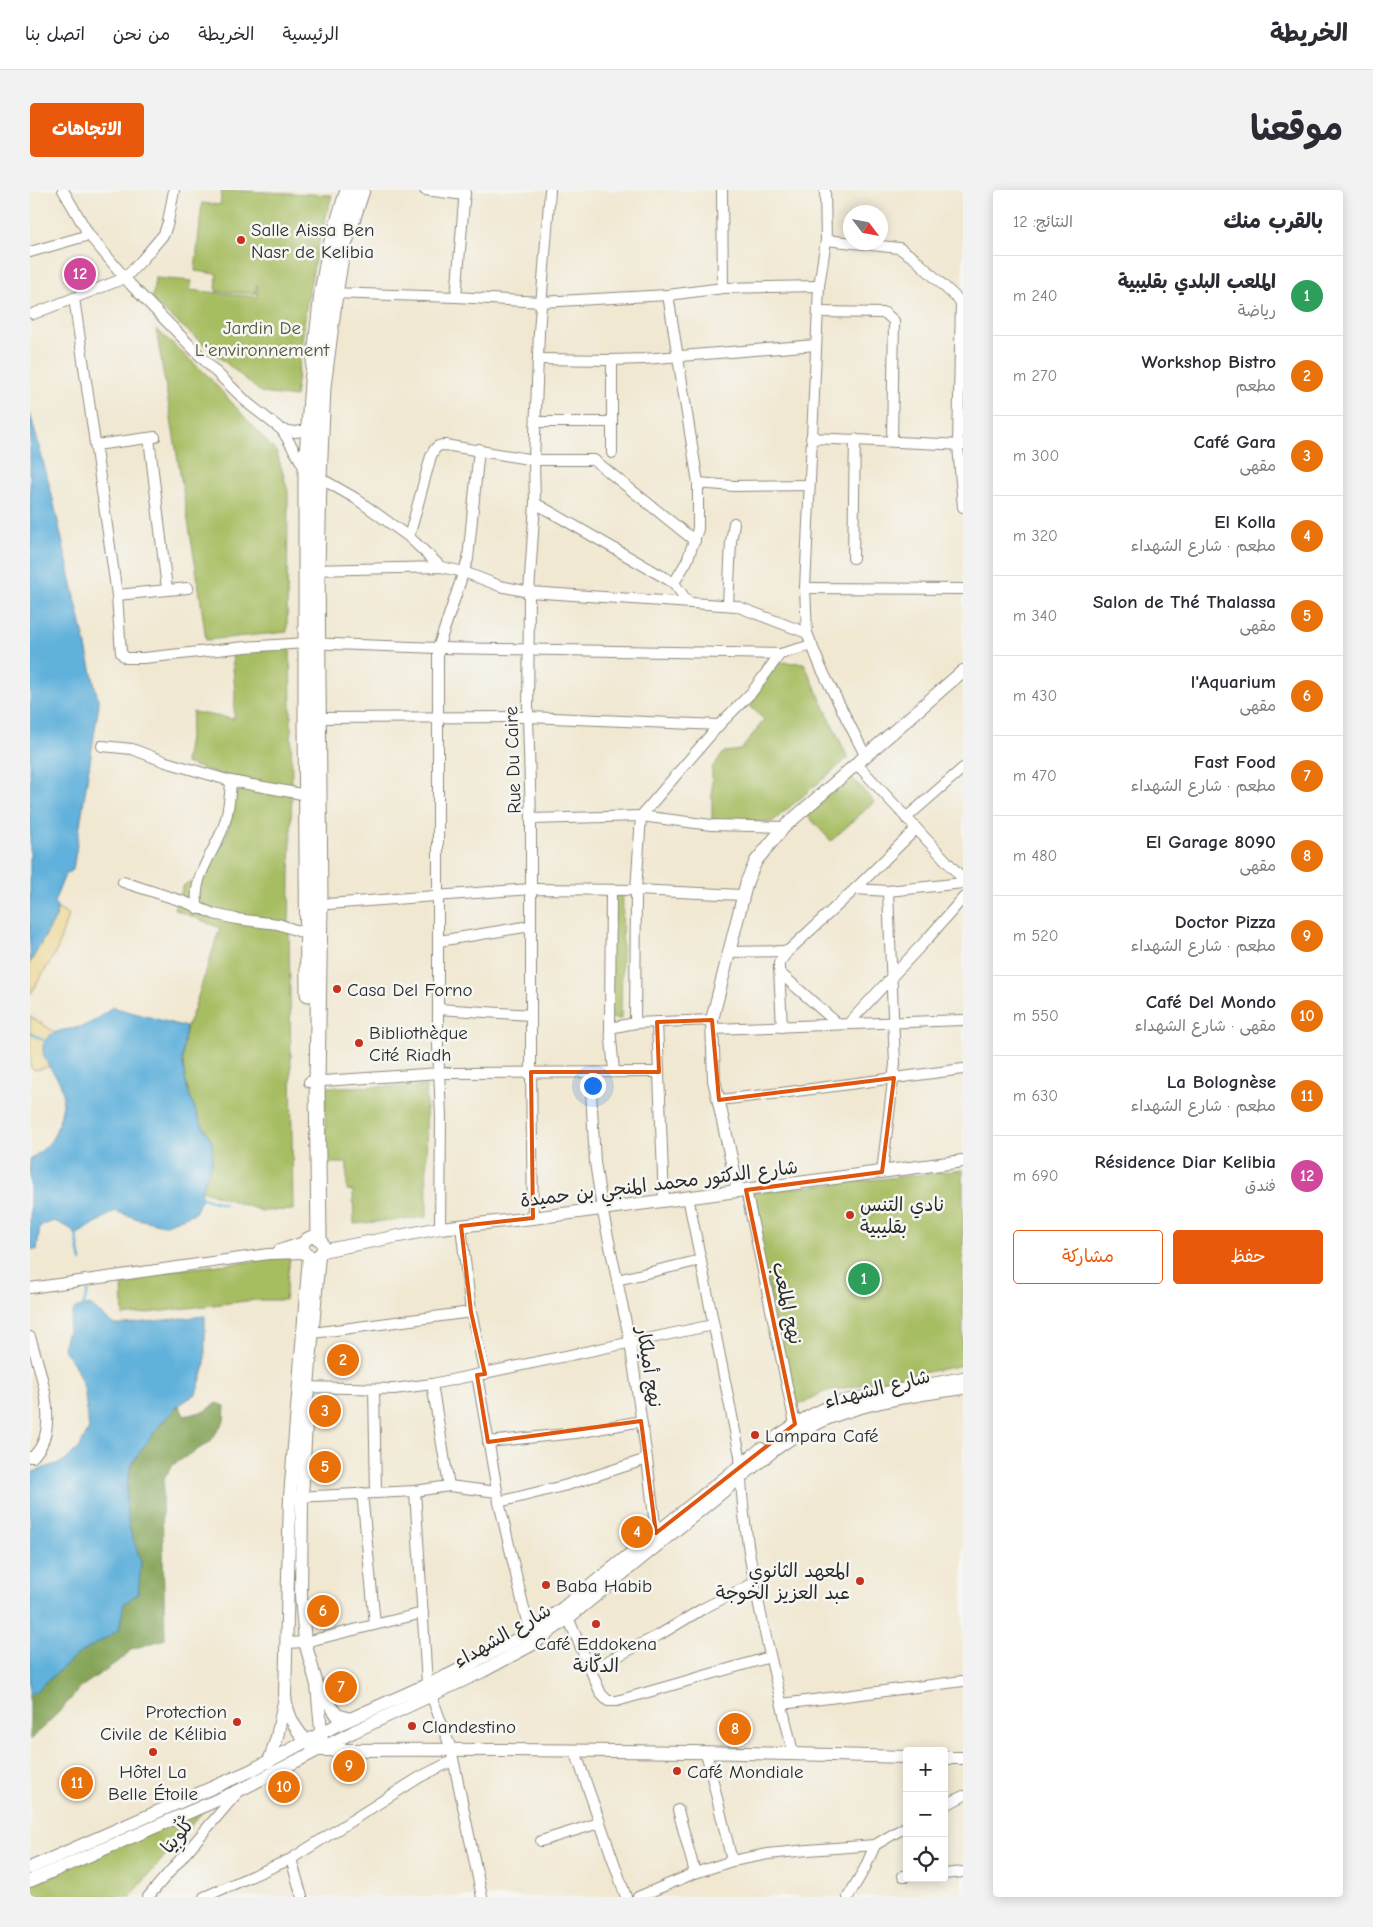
<!DOCTYPE html>
<html lang="ar">
<head>
<meta charset="utf-8">
<style>
	body { margin:0; font-family:"Comic Neue","Playpen Sans Arabic",sans-serif; background:#f2f2f3; color:#2b2b33; direction:rtl }
	.controls { position:absolute; right:15px; bottom:15px; display:grid; overflow:hidden; border-radius:5px; box-shadow:0 2px 12px #0003 }
	.controls button { width:45px; height:45px; display:grid; place-items:center; padding:0; border:0; border-bottom:1px solid #e1e1e2; background:#fff; color:#2b2b33; font:25px sans-serif }
	.compass { position:absolute; left:813px; top:15px; width:45px; height:45px; border-radius:50%; background:#fff; box-shadow:0 2px 12px #0003; rotate:122deg }
	.you { position:absolute; left:562px; top:895px; width:18px; height:18px; margin:-12px; border:4px solid #fff; border-radius:50%; background:#1a73e8; box-shadow:0 0 0 8px #1a73e833 }
	.badge { display:grid; place-items:center; width:32px; height:32px; border-radius:50%; background:#ea580c; color:#fff; font-size:16px; font-weight:700 }
	.pin { position:absolute; translate:-50% -50%; border:2px solid #fff; box-shadow:0 1px 5px #0006 }
	.list { margin:0; padding:0; list-style:none }
	h2 { display:flex; justify-content:space-between; align-items:center; height:65px; margin:0; padding:0 20px; font-size:21px }
	h2 small { font-size:16px; font-weight:400; color:#7c7c81 }
	.list li { display:grid; grid-template-columns:32px 1fr auto; gap:15px; align-items:center; box-sizing:border-box; height:80px; padding:0 20px; border-top:1px solid #e1e1e2 }
	.list b { display:block; font-size:19px; white-space:nowrap }
	.list p { margin:0; font-size:16px; white-space:nowrap; color:#7c7c81 }
	.list em { font-size:16px; font-style:normal; color:#7c7c81 }
	.actions { display:flex; gap:10px; padding:15px 20px }
	.actions a { flex:1; padding:11px 0; border:1px solid #ea580c; border-radius:5px; text-align:center; font-size:18px; color:#ea580c }
	.actions .main { background:#ea580c; color:#fff }
	.icon { flex:none; width:28px; height:28px; fill:none; stroke:currentColor; stroke-width:2; stroke-linecap:round; stroke-linejoin:round }
	.map { position:relative; flex:none; width:933px; height:1707px; overflow:hidden; direction:ltr; border-radius:5px }
	header { display:flex; align-items:center; gap:30px; box-sizing:border-box; height:70px; padding:0 25px; background:#fff; border-bottom:1px solid #e1e1e2 }
	header strong { font-size:24px }
	nav { display:flex; gap:28px; margin-inline-start:auto; font-size:18px }
	.intro { display:flex; align-items:center; justify-content:space-between; box-sizing:border-box; height:120px; padding:0 30px }
	h1 { margin:0; font-size:35px }
	.button { padding:12px 22px; border-radius:5px; background:#ea580c; color:#fff; font-size:18px; font-weight:700 }
	main { display:flex; gap:30px; padding:0 30px }
	aside { flex:1; background:#fff; border-radius:5px; box-shadow:0 2px 12px #0003 }
	.map>svg:first-child { display:block }
	.green { fill:#a7bd62; stroke:#697446 }
	.forest { fill:#85a458; stroke:#586842 }
	.sand { fill:#eeda9e; stroke:#8c8264 }
	.water { fill:#61b1db; stroke:#466e83 }
	.lines { fill:none; stroke-linecap:round; stroke-linejoin:round }
	.stream { stroke:#61b1db; stroke-width:2.5 }
	.minor-casing { stroke:#8e8a7e; stroke-width:12 }
	.tertiary-casing { stroke:#8e8a7e; stroke-width:14 }
	.secondary-casing { stroke:#8e8a7e; stroke-width:17 }
	.minor { stroke:#fff; stroke-width:10 }
	.tertiary { stroke:#fff; stroke-width:12 }
	.secondary { stroke:#fff; stroke-width:15 }
	.marked { fill:none; stroke:#df570e; stroke-width:4; stroke-linejoin:round }
	.poi-dot { fill:#c8321e; stroke:#f6f6f2; stroke-width:2 }
	.labels { text-anchor:middle; stroke-width:5; stroke-linejoin:round; paint-order:stroke }
	.poi-label { font-size:19px; fill:#2b2b2b; stroke:#f6f6f2; text-anchor:start }
	.park-label { font-size:19px; fill:#50573c; stroke:#f6f6f2 }
	.street-label { font-size:19px; fill:#2b2b2b; stroke:#f6f6f2 }
</style>
</head>
<body>
<header>
<strong>الخريطة</strong>
<nav><a>الرئيسية</a><a>الخريطة</a><a>من نحن</a><a>اتصل بنا</a></nav>
</header>
<div class="intro"><h1>موقعنا</h1><a class="button">الاتجاهات</a></div>
<main>
<aside>
<h2>بالقرب منك<small>النتائج: 12</small></h2>
<ul class="list">
<li><span class="badge" style="background:#2e9e5b">1</span><div><b>الملعب البلدي بقليبية</b><p>رياضة</p></div><em>240 m</em></li>
<li><span class="badge" style="background:#e8710a">2</span><div><b>Workshop Bistro</b><p>مطعم</p></div><em>270 m</em></li>
<li><span class="badge" style="background:#e8710a">3</span><div><b>Café Gara</b><p>مقهى</p></div><em>300 m</em></li>
<li><span class="badge" style="background:#e8710a">4</span><div><b>El Kolla</b><p>مطعم · شارع الشهداء</p></div><em>320 m</em></li>
<li><span class="badge" style="background:#e8710a">5</span><div><b>Salon de Thé Thalassa</b><p>مقهى</p></div><em>340 m</em></li>
<li><span class="badge" style="background:#e8710a">6</span><div><b>l'Aquarium</b><p>مقهى</p></div><em>430 m</em></li>
<li><span class="badge" style="background:#e8710a">7</span><div><b>Fast Food</b><p>مطعم · شارع الشهداء</p></div><em>470 m</em></li>
<li><span class="badge" style="background:#e8710a">8</span><div><b>El Garage 8090</b><p>مقهى</p></div><em>480 m</em></li>
<li><span class="badge" style="background:#e8710a">9</span><div><b>Doctor Pizza</b><p>مطعم · شارع الشهداء</p></div><em>520 m</em></li>
<li><span class="badge" style="background:#e8710a">10</span><div><b>Café Del Mondo</b><p>مقهى · شارع الشهداء</p></div><em>550 m</em></li>
<li><span class="badge" style="background:#e8710a">11</span><div><b>La Bolognèse</b><p>مطعم · شارع الشهداء</p></div><em>630 m</em></li>
<li><span class="badge" style="background:#d1479c">12</span><div><b>Résidence Diar Kelibia</b><p>فندق</p></div><em>690 m</em></li>
</ul>
<div class="actions"><a class="main">حفظ</a><a>مشاركة</a></div>
</aside>
<div class="map">
<svg width="933" height="1707" viewBox="0 0 933 1707">
	<rect width="100%" height="100%" fill="#f6f6f2"/>
	<filter id="ink" filterUnits="userSpaceOnUse"><feTurbulence type="fractalNoise" baseFrequency=".02" numOctaves="2"/><feDisplacementMap in="SourceGraphic" scale="10" xChannelSelector="R" yChannelSelector="G"/><feConvolveMatrix kernelMatrix="1 2 1 2 8 2 1 2 1" color-interpolation-filters="sRGB"/></filter>
	<filter id="wash" filterUnits="userSpaceOnUse"><feTurbulence type="fractalNoise" baseFrequency=".0096" numOctaves="4" result="noise"/><feDisplacementMap in="SourceGraphic" scale="20" xChannelSelector="R" yChannelSelector="G"/><feGaussianBlur stdDeviation="1.12" result="paint"/><feColorMatrix in="noise" values="0 0 0 0 0 0 0 0 0 0 0 0 0 0 0 0 0 1.4 0 .05"/><feComposite in="paint" operator="in"/></filter>
	<g filter="url(#wash)">
		<rect width="100%" height="100%" fill="#f1e8d2"/>
		<g class="green">
			<path d="M 192,0 L 302,5 L 287,59 L 277,112 L 265,207 L 232,203 L 122,111 L 125,88 L 162,91 L 160,100 L 227,107 L 227,94 L 225,104 L 186,101 L 187,84 L 165,81 L 172,13 L 190,15 Z"/>
			<path d="M 126,139 L 176,184 L 247,263 L 258,301 L 257,442 L 176,450 L 168,391 Z"/>
			<path d="M 260,457 L 262,596 L 259,734 L 263,1020 L 232,1021 L 171,1000 C 177,986 187,968 182,952 C 180,944 173,936 169,929 C 154,896 145,859 162,825 L 190,738 L 144,719 L 154,695 L 175,685 L 196,646 L 204,619 L 201,588 L 155,573 L 163,522 L 204,529 L 205,503 L 202,463 Z"/>
			<path d="M 747,472 L 774,473 L 818,568 L 742,632 L 682,630 L 682,578 L 694,562 L 711,560 L 734,530 L 715,511 Z"/>
			<path d="M 818,583 L 844,612 L 801,651 L 774,622 Z"/>
			<path d="M 576,706 L 593,706 L 591,829 L 578,828 Z"/>
			<path d="M 396,896 L 397,1027 L 324,1034 L 323,1001 L 317,1000 L 317,973 L 294,973 L 296,897 Z"/>
			<path d="M 933,980 L 933,1175 L 794,1202 L 762,1219 L 719,1003 Z"/>
			<path d="M 260,1067 L 255,1110 L 224,1110 L 93,1126 L 92,1086 Z"/>
			<path d="M 179,1614 L 100,1707 L 0,1707 L 0,1693 Z"/>
		</g>
		<path class="forest" d="M 186,1213 L 195,1216 L 194,1231 L 180,1252 L 144,1274 L 134,1288 L 132,1311 L 135,1449 L 102,1459 L 94,1467 L 51,1497 L 29,1522 L 0,1550 L 0,1506 L 46,1466 L 89,1440 L 94,1414 L 111,1372 C 107,1360 102,1348 99,1336 C 88,1279 111,1253 149,1215 L 154,1226 L 176,1221 Z"/>
		<g class="sand">
			<path d="M 27,718 L 38,725 L 27,760 L 0,805 L 0,773 L 26,727 Z"/>
			<path d="M 0,826 L 26,843 C 10,855 13,859 19,877 L 5,880 L 0,877 Z"/>
		</g>
		<g class="water">
			<path d="M 0,223 L 22,305 L 69,514 L 43,680 L 35,685 L 24,712 L 27,718 L 26,727 L 0,773 Z"/>
			<path d="M 82,817 L 156,837 L 152,869 L 157,898 L 169,929 L 182,952 L 182,973 L 171,1000 L 172,1008 L 165,1023 L 133,1035 L 108,1029 L 85,1021 L 46,1045 L 38,1037 L 24,1031 L 10,1036 L 7,1060 L 0,1059 L 0,970 C 7,964 18,956 22,949 C 30,935 37,907 30,893 C 24,881 7,867 15,851 C 22,839 39,840 50,837 C 63,833 73,826 82,817 Z"/>
			<path d="M 60,1115 L 84,1135 L 175,1126 L 175,1176 L 166,1204 L 149,1215 L 132,1232 L 102,1273 L 97,1292 L 96,1312 L 99,1337 L 111,1372 L 108,1403 L 94,1414 L 89,1440 L 46,1466 L 0,1506 L 0,1283 L 35,1271 L 50,1256 L 59,1239 L 54,1197 L 44,1174 L 33,1158 L 44,1119 Z"/>
		</g>
		<g class="lines">
			<g class="stream">
				<path d="M 0,843 L 17,852"/>
				<path d="M 169,1007 L 194,1014"/>
				<path d="M 46,1044 L 51,1071"/>
				<path d="M 53,1117 L 58,1101"/>
			</g>
		</g>
	</g>
	<g filter="url(#ink)">
		<g class="lines">
			<g class="minor-casing">
				<g id="minor">
					<path d="M 33,0 L 59,45 L 101,95 L 186,182 L 220,215 L 252,240 L 276,280 L 325,308 L 379,347 L 411,377"/>
					<path d="M 144,0 L 138,32 L 134,44 L 112,70 L 95,88 L 44,108 L 87,405 L 91,463 L 96,468 L 114,468 L 215,457 L 276,453 L 408,458 L 750,464"/>
					<path d="M 395,0 L 435,5"/>
					<path d="M 692,0 L 693,98"/>
					<path d="M 795,0 L 796,50 L 789,96 L 775,398 L 777,443 L 791,478 L 835,565"/>
					<path d="M 796,50 L 869,58 L 884,68 L 933,114"/>
					<path d="M 0,62 L 59,45"/>
					<path d="M 300,103 L 426,107 L 511,112 L 638,105 L 693,98 L 789,96"/>
					<path d="M 638,105 L 668,293 L 668,339 L 657,371 L 644,393"/>
					<path d="M 426,107 L 435,0"/>
					<path d="M 931,112 L 928,255 L 933,317"/>
					<path d="M 788,122 L 855,123 L 864,131 L 862,251"/>
					<path d="M 3,124 L 44,108"/>
					<path d="M 508,169 L 582,170 L 614,169 L 786,155"/>
					<path d="M 507,232 L 581,232"/>
					<path d="M 252,240 L 265,242 L 279,240"/>
					<path d="M 119,248 L 137,399"/>
					<path d="M 781,248 L 933,255"/>
					<path d="M 66,255 L 125,247"/>
					<path d="M 582,263 L 582,170"/>
					<path d="M 668,293 L 704,296 L 779,295"/>
					<path d="M 505,313 L 644,393 L 657,411"/>
					<path d="M 379,347 L 401,266 C 405,258 406,255 415,255 L 504,270 L 564,270 L 665,351"/>
					<path d="M 823,368 L 825,249"/>
					<path d="M 281,380 L 411,377 L 434,382 L 470,396 L 499,402 L 706,416 L 777,443"/>
					<path d="M 775,398 L 933,399"/>
					<path d="M 87,405 L 158,398"/>
					<path d="M 698,415 L 701,352 L 704,333"/>
					<path d="M 283,528 L 498,527 L 689,535"/>
					<path d="M 72,556 L 102,559 L 136,572 L 201,591 L 277,605"/>
					<path d="M 826,573 L 933,689"/>
					<path d="M 876,628 L 933,578"/>
					<path d="M 501,629 L 611,626 L 681,635 L 754,637"/>
					<path d="M 93,692 L 155,712 L 184,724 L 206,729 L 248,734 L 277,744"/>
					<path d="M 825,699 L 886,639"/>
					<path d="M 581,700 L 580,838 L 584,881"/>
					<path d="M 284,715 L 501,699 L 606,700 L 712,705"/>
					<path d="M 168,719 C 161,691 180,668 191,643 C 198,627 200,609 201,591"/>
					<path d="M 409,751 L 500,736"/>
					<path d="M 698,762 L 758,761"/>
					<path d="M 750,783 L 808,834"/>
					<path d="M 408,819 L 501,825"/>
					<path d="M 627,832 L 634,1011"/>
					<path d="M 605,833 L 606,700 L 611,626 L 689,535 L 722,502 L 750,464 L 782,455"/>
					<path d="M 818,834 L 899,747 L 933,708"/>
					<path d="M 752,837 L 749,778 L 749,773 L 758,761 L 825,699 L 858,701 L 933,693"/>
					<path d="M 580,838 L 605,833 L 682,830"/>
					<path d="M 683,839 L 933,830"/>
					<path d="M 560,883 L 565,972 L 572,1018 L 600,1152 L 617,1269 L 626,1343"/>
					<path d="M 279,892 L 410,883 L 629,882"/>
					<path d="M 689,910 L 751,903 L 933,879"/>
					<path d="M 852,982 L 865,874 L 858,701"/>
					<path d="M 716,1000 L 765,1234"/>
					<path d="M 658,1007 L 710,1266 C 712,1367 741,1465 763,1563"/>
					<path d="M 503,1028 L 501,882 L 501,629 L 498,527 L 499,402 L 505,313 L 504,270 L 509,142 L 520,0"/>
					<path d="M 431,1036 L 441,1122 L 455,1184"/>
					<path d="M 410,1038 L 411,927 L 408,855 L 408,458 L 438,369 L 449,259"/>
					<path d="M 249,1060 L 274,1052"/>
					<path d="M 587,1090 L 671,1070"/>
					<path d="M 0,1098 L 238,1064 L 276,1063"/>
					<path d="M 283,1143 L 441,1122"/>
					<path d="M 0,1147 C 9,1176 26,1225 12,1254 C 10,1259 6,1263 3,1267 L 0,1267"/>
					<path d="M 447,1185 L 469,1312 L 501,1449"/>
					<path d="M 402,1194 L 419,1296"/>
					<path d="M 271,1197 L 364,1199 L 402,1194 L 683,1135"/>
					<path d="M 344,1199 L 346,1303"/>
					<path d="M 458,1252 L 546,1243 L 611,1231"/>
					<path d="M 385,1301 L 397,1494 L 421,1559 L 452,1707"/>
					<path d="M 332,1303 L 345,1434"/>
					<path d="M 266,1307 L 385,1301 L 419,1296 L 467,1302"/>
					<path d="M 469,1312 L 537,1295 L 617,1269"/>
					<path d="M 536,1423 L 571,1504 L 578,1511 L 587,1511 L 740,1467"/>
					<path d="M 257,1453 L 275,1452 L 393,1423"/>
					<path d="M 560,1480 L 629,1445 L 674,1418 L 724,1393"/>
					<path d="M 752,1514 L 933,1491"/>
					<path d="M 545,1561 L 596,1707"/>
					<path d="M 676,1562 L 702,1671"/>
					<path d="M 914,1616 L 933,1606"/>
					<path d="M 648,1620 L 665,1683"/>
					<path d="M 511,1651 L 569,1633"/>
					<path d="M 261,1669 L 272,1707"/>
					<path d="M 914,1684 L 933,1682"/>
					<path d="M 873,1686 L 877,1686"/>
					<path d="M 118,1707 L 208,1602"/>
					<path d="M 174,1707 L 261,1669 L 390,1587 L 422,1571"/>
					<path d="M 608,1707 L 665,1683 L 702,1671 L 738,1664 L 778,1660 L 845,1655 L 877,1636"/>
					<path d="M 818,1707 L 835,1678 L 845,1655"/>
				</g>
			</g>
			<g class="tertiary-casing">
				<g id="tertiary">
					<path d="M 708,1000 L 684,890 L 682,830 L 717,691 L 726,671 L 754,637 L 933,481"/>
					<circle cx="283" cy="1057" r="10"/>
					<path d="M 292,1061 L 410,1038 L 503,1028 L 933,971"/>
					<path d="M 289,1065 L 278,1197 L 272,1307 L 271,1406 L 275,1452 L 287,1495 L 292,1552"/>
					<path d="M 747,1247 C 768,1232 790,1219 815,1211 L 933,1188"/>
					<path d="M 288,1497 L 307,1525 L 320,1529"/>
					<path d="M 255,1507 C 258,1530 269,1547 288,1560 C 484,1559 681,1561 877,1567"/>
					<path d="M 914,1568 L 933,1568"/>
					<path d="M 239,1572 L 247,1547 L 255,1507 L 260,1307 L 279,1066"/>
					<path d="M 0,1678 L 220,1581 L 307,1535 L 421,1484 L 499,1443 L 533,1418 L 731,1259"/>
					<path d="M 0,1691 L 208,1601 L 323,1542 L 453,1481 L 503,1454 L 538,1428 L 744,1260 C 766,1244 789,1230 815,1222 C 853,1209 894,1204 933,1198"/>
				</g>
			</g>
			<g class="secondary-casing">
				<g id="secondary">
					<path d="M 278,804 L 276,529 L 276,280 L 282,193 L 292,103 L 300,58 L 318,0"/>
					<path d="M 289,1048 L 287,892 L 290,715 L 287,379 L 289,288 L 293,197 L 305,104 L 312,61 L 332,0"/>
				</g>
			</g>
			<use href="#minor" class="minor"/>
			<use href="#tertiary" class="tertiary"/>
			<use href="#secondary" class="secondary"/>
		</g>
	</g>
	<path class="marked" d="M 682,830 L 689,910 L 864,888 L 852,982 L 716,1000 L 765,1234 L 626,1343 L 611,1231 L 458,1252 L 447,1185 L 455,1184 L 441,1122 L 431,1036 L 503,1028 L 501,882 L 629,882 L 627,832 Z"/>
	<g class="poi-dot">
		<circle cx="211" cy="50" r="5"/>
		<circle cx="307" cy="799" r="5"/>
		<circle cx="329" cy="853" r="5"/>
		<circle cx="820" cy="1025" r="5"/>
		<circle cx="725" cy="1245" r="5"/>
		<circle cx="830" cy="1391" r="5"/>
		<circle cx="516" cy="1395" r="5"/>
		<circle cx="566" cy="1434" r="5"/>
		<circle cx="207" cy="1532" r="5"/>
		<circle cx="382" cy="1536" r="5"/>
		<circle cx="123" cy="1562" r="5"/>
		<circle cx="647" cy="1581" r="5"/>
	</g>
	<g class="labels">
		<g class="poi-label">
			<text x="221" y="46">Salle Aissa Ben<tspan x="221" dy="22">Nasr de Kelibia</tspan></text>
			<text x="317" y="806">Casa Del Forno</text>
			<text x="339" y="849">Bibliothèque<tspan x="339" dy="22">Cité Riadh</tspan></text>
			<text x="830" y="1021">نادي التنس<tspan x="830" dy="22">بقليبية</tspan></text>
			<text x="735" y="1252">Lampara Café</text>
			<text x="820" y="1387" text-anchor="end">المعهد الثانوي<tspan x="820" dy="22">عبد العزيز الخوجة</tspan></text>
			<text x="526" y="1402">Baba Habib</text>
			<text x="566" y="1460" text-anchor="middle">Café Eddokena<tspan x="566" dy="22">الدكّانة</tspan></text>
			<text x="197" y="1528" text-anchor="end">Protection<tspan x="197" dy="22">Civile de Kélibia</tspan></text>
			<text x="392" y="1543">Clandestino</text>
			<text x="123" y="1588" text-anchor="middle">Hôtel La<tspan x="123" dy="22">Belle Étoile</tspan></text>
			<text x="657" y="1588">Café Mondiale</text>
		</g>
		<g class="park-label">
			<text x="232" y="144">Jardin De<tspan x="232" dy="22">L'environnement</tspan></text>
		</g>
		<g class="street-label">
			<text transform="translate(482 570) rotate(-92)" y="7">Rue Du Caire</text>
			<text transform="translate(629 993) rotate(-7)" y="7">شارع الدكتور محمد المنجي بن حميدة</text>
			<text transform="translate(758 1113) rotate(78)" y="7">نهج الملعب</text>
			<text transform="translate(620 1177) rotate(81)" y="7">نهج أميلكار</text>
			<text transform="translate(847 1198) rotate(-14)" y="7">شارع الشهداء</text>
			<text transform="translate(472 1445) rotate(-30)" y="7">شارع الشهداء</text>
			<text transform="translate(147 1645) rotate(-50)" y="7">كْلُوبِيَا</text>
		</g>
	</g>
</svg>
<div class="controls">
<button>+</button>
<button>−</button>
<button><svg class="icon" aria-label="locate" viewBox="0 0 24 24"><circle cx="12" cy="12" r="6"/><path d="M12 2v4M12 18v4M2 12h4M18 12h4"/></svg></button>
</div>
<svg class="compass" viewBox="-18 -18 36 36"><path d="M0-13l5 13h-10z" fill="#e53935"/><path d="M0 13l5-13h-10z" fill="#7c7c81"/></svg>
<div class="you"></div>
<div class="pin badge" style="left:834px;top:1089px;background:#2e9e5b">1</div>
<div class="pin badge" style="left:313px;top:1170px;background:#e8710a">2</div>
<div class="pin badge" style="left:295px;top:1221px;background:#e8710a">3</div>
<div class="pin badge" style="left:607px;top:1342px;background:#e8710a">4</div>
<div class="pin badge" style="left:295px;top:1277px;background:#e8710a">5</div>
<div class="pin badge" style="left:293px;top:1421px;background:#e8710a">6</div>
<div class="pin badge" style="left:311px;top:1497px;background:#e8710a">7</div>
<div class="pin badge" style="left:705px;top:1539px;background:#e8710a">8</div>
<div class="pin badge" style="left:319px;top:1576px;background:#e8710a">9</div>
<div class="pin badge" style="left:254px;top:1597px;background:#e8710a">10</div>
<div class="pin badge" style="left:47px;top:1593px;background:#e8710a">11</div>
<div class="pin badge" style="left:50px;top:84px;background:#d1479c">12</div>
</div>
</main>
</body>
</html>
